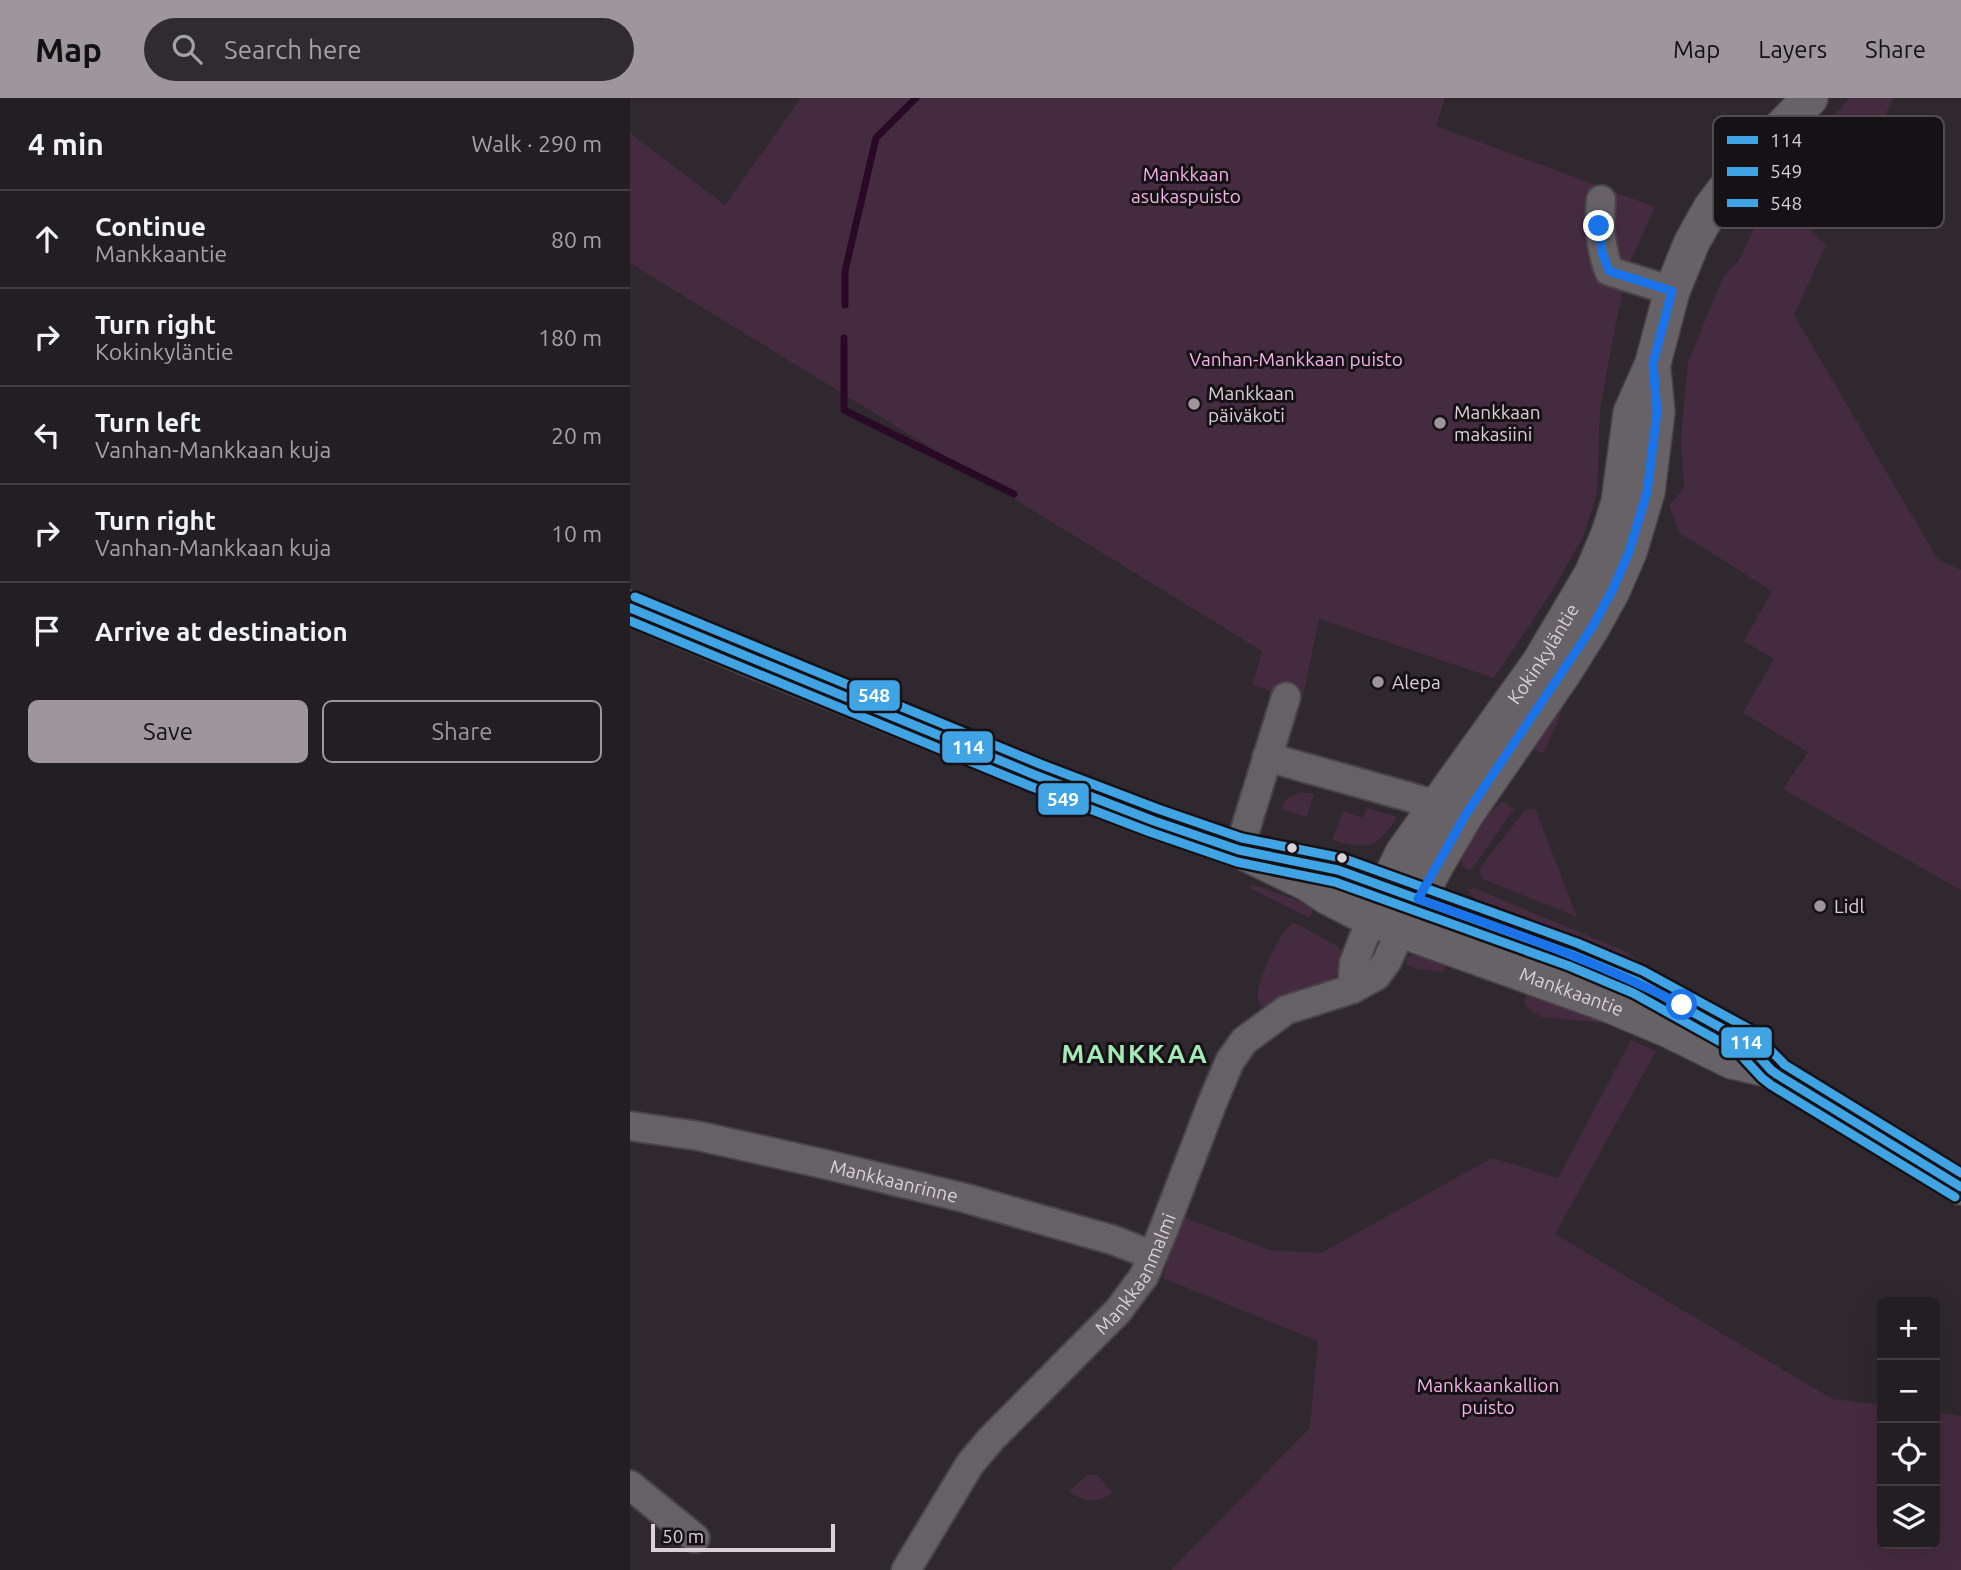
<!DOCTYPE html>
<html lang="en">
<head>
<meta charset="utf-8">
<style>
	body { margin:0; font-family:Ubuntu,sans-serif; background:#2f2b2f; color:#f1f3f6 }
	.controls { position:absolute; right:21px; bottom:21px; display:grid; overflow:hidden; border-radius:10px; box-shadow:0 7px 28px #0002 }
	.controls button { width:63px; height:63px; display:grid; place-items:center; padding:0; border:0; border-bottom:2px solid #403c40; background:#231e22; color:#f1f3f6; font:35px sans-serif }
	.scale { position:absolute; left:21px; bottom:18px; width:184px; box-sizing:border-box; padding-left:7px; border:4px solid #dbd2d9; border-top:0; font-size:19px; line-height:24px; white-space:nowrap; color:#dbd2d9; -webkit-text-stroke:5px #161115; paint-order:stroke }
	.stop { position:absolute; width:21px; height:21px; margin:-16px; border:5px solid #1a73e8; border-radius:50%; background:#fff }
	.stop.end { background:#1a73e8; border-color:#fff; box-shadow:0 2px 7px #0008 }
	.list { margin:0; padding:0; list-style:none }
	h2 { display:flex; justify-content:space-between; align-items:center; height:91px; margin:0; padding:0 28px; font-size:30px }
	h2 small { font-size:23px; font-weight:400; color:#a3a2a5 }
	.list li { display:grid; grid-template-columns:46px 1fr auto; gap:21px; align-items:center; box-sizing:border-box; height:98px; padding:0 28px; border-top:2px solid #403c40 }
	.list b { display:block; font-size:26px; white-space:nowrap }
	.list p { margin:0; font-size:23px; white-space:nowrap; color:#a3a2a5 }
	.list em { font-size:23px; font-style:normal; color:#a3a2a5 }
	.actions { display:flex; gap:14px; padding:21px 28px }
	.actions a { flex:1; padding:16px 0; border:2px solid #9f969d; border-radius:10px; text-align:center; font-size:24px; color:#9f969d }
	.actions .main { background:#9f969d; color:#111 }
	.icon { flex:none; width:38px; height:38px; fill:none; stroke:currentColor; stroke-width:2; stroke-linecap:round; stroke-linejoin:round }
	.map { position:relative; flex:none; width:1331px; height:1472px; overflow:hidden }
	header { display:flex; align-items:center; gap:42px; box-sizing:border-box; height:98px; padding:0 35px; background:#9f969d; color:#111 }
	header strong { font-size:33px }
	nav { display:flex; gap:38px; margin-inline-start:auto; font-size:24px }
	.search { width:490px; height:63px; background:#2f2b2f; display:flex; align-items:center; gap:18px; box-sizing:border-box; padding:0 24px; border-radius:38px; color:#a3a2a5; font-size:26px }
	main { display:flex }
	aside { flex:1; background:#231e22 }
	.map>svg:first-child { display:block }
	.green { fill:#452b40 }
	.lines { fill:none; stroke-linecap:round; stroke-linejoin:round }
	.stream { stroke:#2a0926; stroke-width:7 }
	.minor-casing { stroke:#4a4449; stroke-width:32 }
	.major-casing { stroke:#4a4449; stroke-width:38 }
	.minor { stroke:#656164; stroke-width:28 }
	.major { stroke:#666265; stroke-width:35 }
	.bus-1-casing { stroke:#161115; stroke-width:14 }
	.bus-2-casing { stroke:#161115; stroke-width:14 }
	.bus-3-casing { stroke:#161115; stroke-width:14 }
	.bus-1 { stroke:#40a4e4; stroke-width:9 }
	.bus-2 { stroke:#40a4e4; stroke-width:9 }
	.bus-3 { stroke:#40a4e4; stroke-width:9 }
	.route { stroke:#1a73e8; stroke-width:9 }
	.poi-dot { fill:#9f969d; stroke:#161115; stroke-width:2.5 }
	.bus-dot { fill:#dbd2d9; stroke:#161115; stroke-width:2.5 }
	.labels { text-anchor:middle; stroke-width:6; stroke-linejoin:round; paint-order:stroke }
	.park-label { font-size:19px; fill:#f5b3ea; stroke:#161115 }
	.poi-label { font-size:19px; fill:#dbd2d9; stroke:#161115; text-anchor:start }
	.street-label { font-size:19px; fill:#dbd2d9; stroke:#161115 }
	.district-label { font-size:26px; font-weight:bold; letter-spacing:2px; fill:#a3eab7; stroke:#161115 }
	.key { fill:#161115; stroke:#514b50; stroke-width:2 }
	.key-label { font-size:19px; fill:#dbd2d9 }
	.line-badge { stroke:#161115; stroke-width:2.5 }
	.badge-label { font-size:19px; text-anchor:middle; font-weight:bold; fill:#fff }
</style>
</head>
<body>
<header>
<strong>Map</strong>
<div class="search"><svg class="icon" aria-label="search" viewBox="0 0 24 24"><circle cx="10" cy="10" r="6"/><path d="M15 15l6 6"/></svg>Search here</div>
<nav><a>Map</a><a>Layers</a><a>Share</a></nav>
</header>
<main>
<aside>
<h2>4 min<small>Walk · 290 m</small></h2>
<ul class="list">
<li><svg class="icon" aria-label="ahead" viewBox="0 0 24 24"><path d="M12 20V5M6 11l6-6 6 6"/></svg><div><b>Continue</b><p>Mankkaantie</p></div><em>80 m</em></li>
<li><svg class="icon" aria-label="right" viewBox="0 0 24 24"><path d="M7 20v-9h11M14 6l5 5-5 5"/></svg><div><b>Turn right</b><p>Kokinkyläntie</p></div><em>180 m</em></li>
<li><svg class="icon" aria-label="left" viewBox="0 0 24 24"><path d="M17 20v-9H6M10 6l-5 5 5 5"/></svg><div><b>Turn left</b><p>Vanhan-Mankkaan kuja</p></div><em>20 m</em></li>
<li><svg class="icon" aria-label="right" viewBox="0 0 24 24"><path d="M7 20v-9h11M14 6l5 5-5 5"/></svg><div><b>Turn right</b><p>Vanhan-Mankkaan kuja</p></div><em>10 m</em></li>
<li><svg class="icon" aria-label="arrive" viewBox="0 0 24 24"><path d="M6 21V4h12l-3 4 3 4H6"/></svg><div><b>Arrive at destination</b></div></li>
</ul>
<div class="actions"><a class="main">Save</a><a>Share</a></div>
</aside>
<div class="map">
<svg width="1331" height="1472" viewBox="0 0 1331 1472">
	<rect width="100%" height="100%" fill="#2f282e"/>
	<g class="green">
		<path d="M 171,0 L 815,0 L 806,28 L 1025,109 L 1000,164 L 987,219 L 970,310 L 967,395 L 953,439 L 923,492 L 864,580 L 689,521 L 672,603 L 623,587 L 632,553 L 0,165 L 0,35 L 95,107 Z"/>
		<path d="M 1220,0 L 1263,0 L 1223,88 L 1182,67 L 1179,46 Z"/>
		<path d="M 1140,97 L 1196,147 L 1164,217 L 1308,462 L 1331,472 L 1331,792 L 1153,691 L 1178,654 L 1113,615 L 1144,561 L 1114,543 L 1142,493 L 1050,435 L 1039,408 L 1054,390 L 1051,342 L 1058,264 L 1093,179 L 1109,162 Z"/>
		<path d="M 930,610 L 931,615 L 914,655 L 899,651 Z"/>
		<path d="M 671,694 L 684,696 L 677,719 L 651,711 C 655,701 661,697 671,694 Z"/>
		<path d="M 873,703 L 884,711 L 841,772 L 837,772 C 814,751 859,716 873,703 Z"/>
		<path d="M 737,710 L 765,718 L 766,721 C 745,752 737,752 702,742 L 713,713 L 733,720 Z"/>
		<path d="M 905,710 L 947,819 L 853,781 L 849,771 L 895,712 Z"/>
		<path d="M 622,786 L 678,806 L 683,809 L 682,816 L 678,819 L 620,790 Z"/>
		<path d="M 844,790 L 997,854 L 1005,861 L 1009,869 L 888,832 L 844,800 L 838,792 Z"/>
		<path d="M 662,826 L 667,826 L 709,849 L 714,856 L 712,869 L 701,883 L 636,910 C 631,908 630,908 628,902 C 624,888 649,834 662,826 Z"/>
		<path d="M 785,856 L 816,868 L 813,874 L 787,871 L 778,867 L 775,860 Z"/>
		<path d="M 897,897 L 924,899 L 994,927 L 912,919 L 901,913 L 894,905 Z"/>
		<path d="M 1001,942 L 1026,953 L 925,1136 L 1202,1301 L 1252,1307 L 1252,1446 L 1305,1446 L 1305,1314 L 1331,1318 L 1331,1472 L 541,1472 L 680,1330 L 688,1243 L 533,1180 L 551,1118 L 640,1152 L 691,1155 L 862,1060 L 928,1080 Z"/>
		<path d="M 457,1377 L 467,1377 L 482,1394 C 468,1407 454,1404 439,1393 Z"/>
	</g>
	<g class="lines">
		<g class="stream">
			<path d="M 215,207 L 215,173 L 246,40 L 286,0"/>
			<path d="M 214,240 L 214,312 L 384,396"/>
		</g>
		<g class="minor-casing">
			<g id="minor">
				<path d="M 971,102 C 969,127 970,148 979,173 L 1042,193"/>
				<path d="M 637,659 L 776,698 L 826,713"/>
				<path d="M 609,752 L 656,599"/>
				<path d="M 722,891 L 724,865 L 741,821"/>
				<path id="s1" d="M 0,1028 L 69,1038 L 194,1066 L 335,1100 L 483,1142 L 522,1157"/>
				<path d="M 0,1387 L 65,1440"/>
				<path id="s2" d="M 276,1472 L 340,1366 L 361,1341 L 488,1213 L 514,1178 L 533,1133 L 583,1003 L 600,963 L 614,943 L 656,912 L 722,891 L 746,878 L 757,863 L 771,832"/>
			</g>
		</g>
		<g class="major-casing">
			<g id="major">
				<path id="s3" d="M 0,510 L 125,563 L 405,677 L 524,723 L 609,752 L 679,786 L 698,799 L 741,821 L 980,907 L 1037,931 L 1102,963 L 1141,972"/>
				<path d="M 654,761 L 708,772 L 943,857 L 1008,884 L 1115,943 L 1141,972 L 1148,977 L 1331,1089"/>
				<path d="M 778,820 L 806,767 L 836,716 L 932,577 L 961,531 L 982,493 L 999,454 L 1017,394 L 1027,314 L 1023,273"/>
				<path id="s4" d="M 741,821 L 773,755 L 910,564 L 962,476 L 980,433 L 989,404 L 1001,315 L 1023,265 L 1042,193 L 1062,144 L 1081,110 L 1111,71 L 1180,0"/>
			</g>
		</g>
		<use href="#minor" class="minor"/>
		<use href="#major" class="major"/>
		<g class="bus-1-casing">
			<path id="bus-1" d="M 0,510 L 405,677 L 524,723 L 609,752 L 708,772 L 943,857 L 1008,884 L 1115,943 L 1141,972 L 1148,977 L 1331,1089"/>
		</g>
		<g class="bus-2-casing">
			<path id="bus-2" d="M 0,523 L 400,688 L 520,734 L 607,764 L 705,784 L 939,868 L 1003,895 L 1107,953 L 1132,980 L 1141,987 L 1325,1099"/>
		</g>
		<g class="bus-3-casing">
			<path id="bus-3" d="M 5,499 L 410,666 L 528,711 L 612,740 L 712,760 L 947,845 L 1013,873 L 1121,932 L 1155,967 L 1331,1075"/>
		</g>
		<use href="#bus-1" class="bus-1"/>
		<use href="#bus-2" class="bus-2"/>
		<use href="#bus-3" class="bus-3"/>
	</g>
	<g class="lines">
		<path class="route" d="M 969,128 L 972,154 L 979,173 L 1042,193 L 1023,265 L 1027,314 L 1017,394 L 999,454 L 982,493 L 961,531 L 836,716 L 788,801 C 878,833 967,863 1052,907"/>
	</g>
	<g class="poi-dot">
		<circle cx="564" cy="306" r="7"/>
		<circle cx="810" cy="325" r="7"/>
		<circle cx="748" cy="584" r="7"/>
		<circle cx="1190" cy="808" r="7"/>
	</g>
	<g class="bus-dot">
		<circle cx="662" cy="750" r="6"/>
		<circle cx="712" cy="760" r="6"/>
	</g>
	<g class="labels">
		<g class="park-label">
			<text x="556" y="83">Mankkaan<tspan x="556" dy="22">asukaspuisto</tspan></text>
			<text x="666" y="268">Vanhan-Mankkaan puisto</text>
			<text x="858" y="1294">Mankkaankallion<tspan x="858" dy="22">puisto</tspan></text>
		</g>
		<g class="poi-label">
			<text x="578" y="302">Mankkaan<tspan x="578" dy="22">päiväkoti</tspan></text>
			<text x="824" y="321">Mankkaan<tspan x="824" dy="22">makasiini</tspan></text>
			<text x="762" y="591">Alepa</text>
			<text x="1204" y="815">Lidl</text>
		</g>
		<g class="street-label">
			<text dy="7" stroke="none"><textPath href="#s4" startOffset="317">Kokinkyläntie</textPath></text>
			<text dy="7" stroke="none"><textPath href="#s3" startOffset="1018">Mankkaantie</textPath></text>
			<text dy="7" stroke="none"><textPath href="#s1" startOffset="270">Mankkaanrinne</textPath></text>
			<text dy="7" stroke="none"><textPath href="#s2" startOffset="378">Mankkaanmalmi</textPath></text>
		</g>
		<g class="district-label">
			<text x="505" y="965">MANKKAA</text>
		</g>
	</g>
	<rect x="1083" y="18" width="231" height="112" rx="10" class="key"/>
	<rect x="1097" y="38" width="31" height="8" fill="#40a4e4"/>
	<rect x="1097" y="69" width="31" height="9" fill="#40a4e4"/>
	<rect x="1097" y="101" width="31" height="8" fill="#40a4e4"/>
	<g class="key-label">
		<text x="1140" y="49">114</text>
		<text x="1140" y="80">549</text>
		<text x="1140" y="112">548</text>
	</g>
	<g class="line-badge">
		<rect x="218" y="581" width="53" height="33" rx="7" fill="#40a4e4"/>
		<rect x="311" y="632" width="53" height="34" rx="7" fill="#40a4e4"/>
		<rect x="407" y="684" width="53" height="34" rx="7" fill="#40a4e4"/>
		<rect x="1090" y="928" width="53" height="33" rx="7" fill="#40a4e4"/>
	</g>
	<g class="badge-label">
		<text x="244" y="604">548</text>
		<text x="338" y="656">114</text>
		<text x="433" y="708">549</text>
		<text x="1116" y="951">114</text>
	</g>
</svg>
<div class="controls">
<button>+</button>
<button>−</button>
<button><svg class="icon" aria-label="locate" viewBox="0 0 24 24"><circle cx="12" cy="12" r="6"/><path d="M12 2v4M12 18v4M2 12h4M18 12h4"/></svg></button>
<button><svg class="icon" aria-label="layers" viewBox="0 0 24 24"><path d="M12 4l9 5-9 5-9-5zM3 14l9 5 9-5"/></svg></button>
</div>
<div class="scale">50 m</div>
<div class="stop" style="left:1052px;top:907px"></div>
<div class="stop end" style="left:969px;top:128px"></div>
</div>
</main>
</body>
</html>
